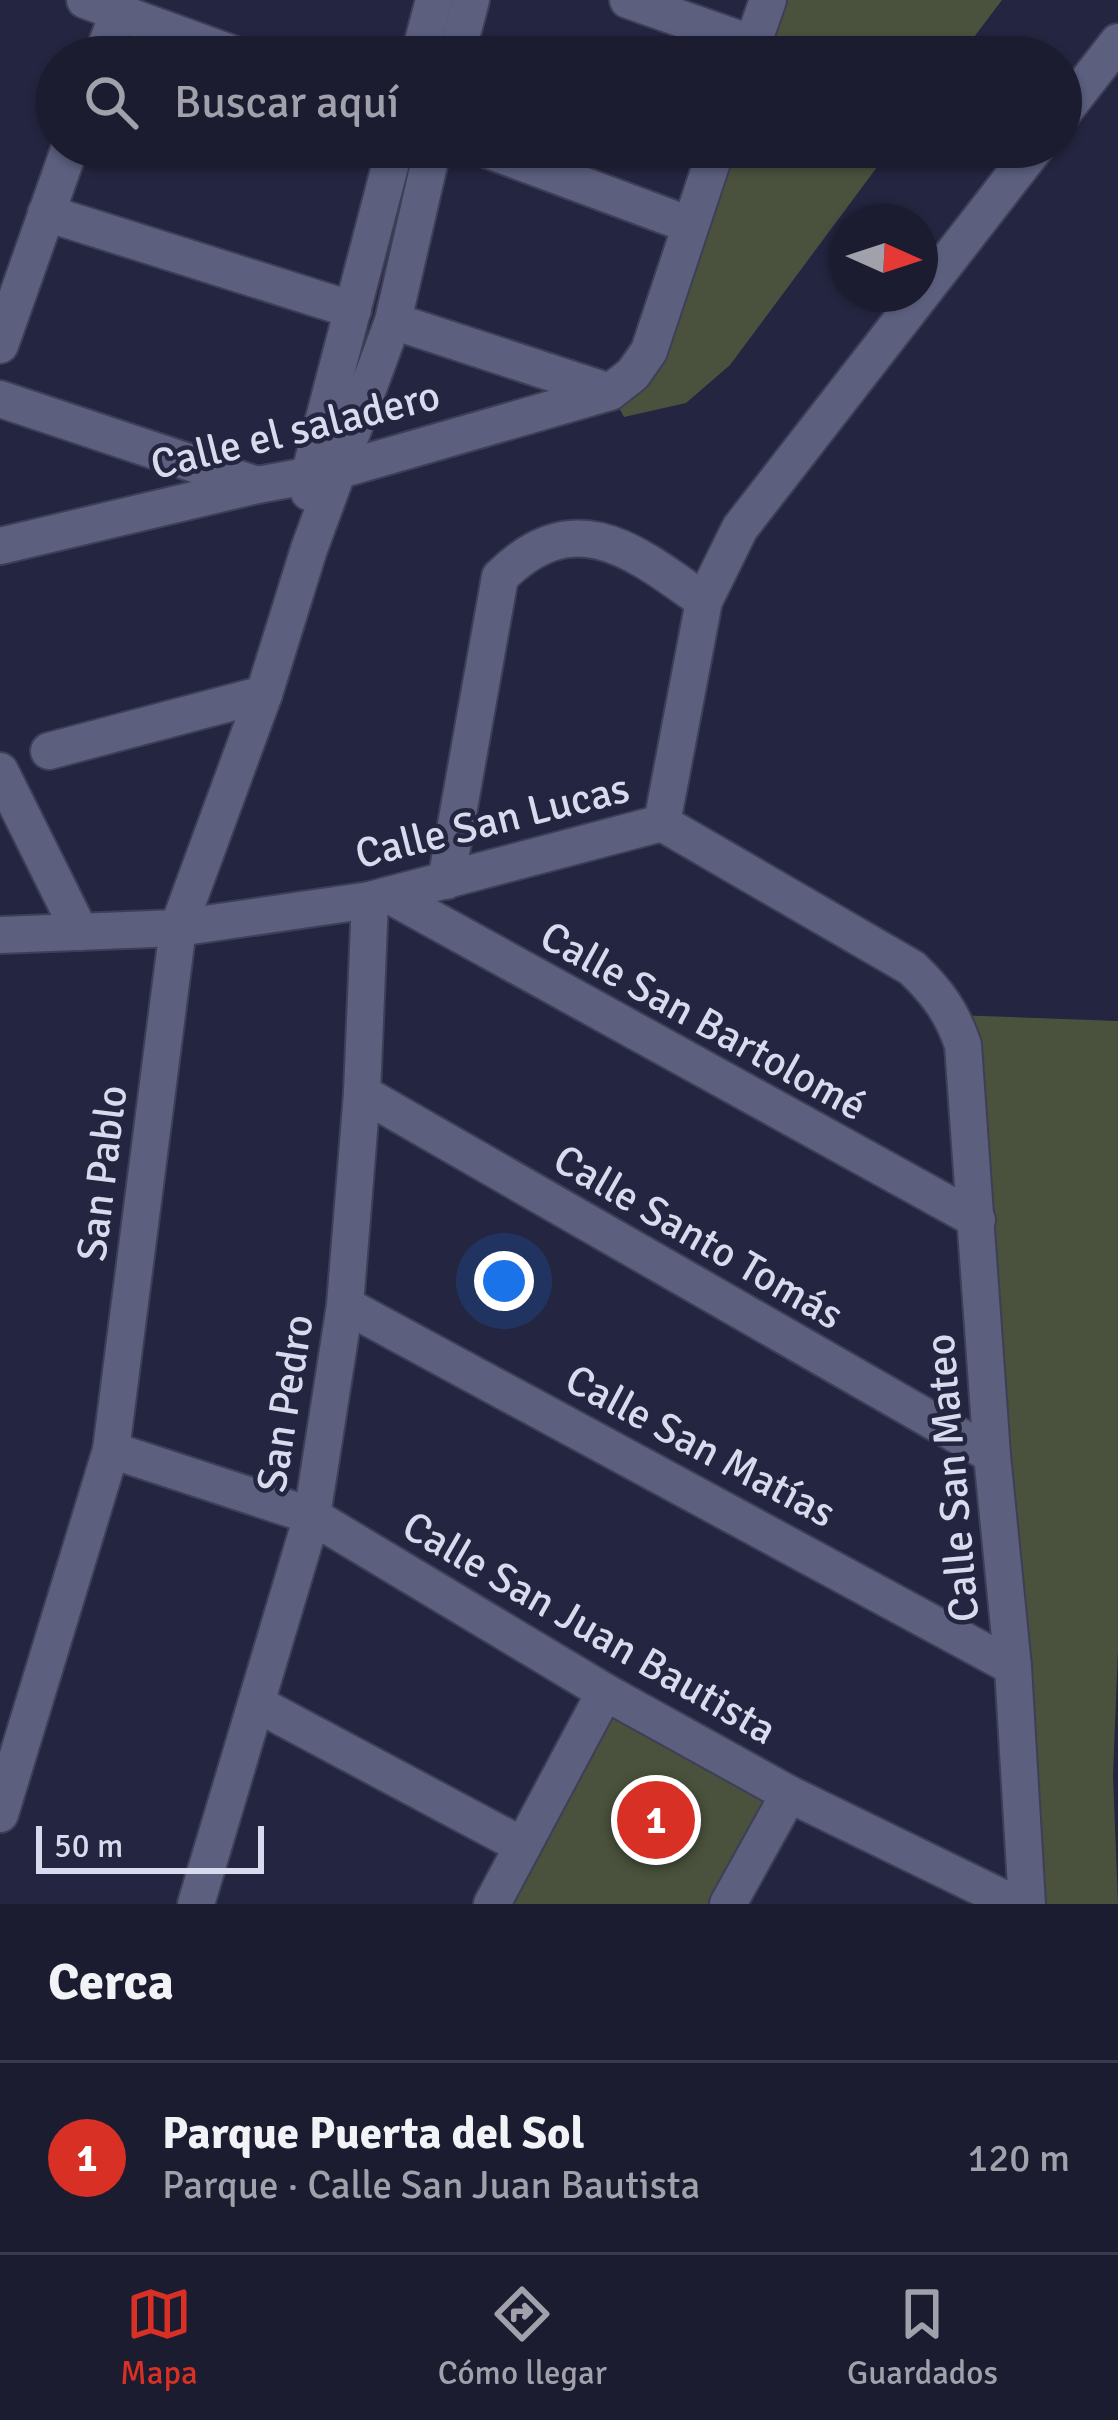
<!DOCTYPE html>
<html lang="es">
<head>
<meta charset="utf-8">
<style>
	body { margin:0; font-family:Signika,sans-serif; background:#242538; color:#f1f3f6 }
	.compass { position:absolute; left:830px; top:204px; width:108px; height:108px; border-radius:50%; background:#1b1c30; box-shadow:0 3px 9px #0004; rotate:93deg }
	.scale { position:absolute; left:36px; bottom:30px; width:228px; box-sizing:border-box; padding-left:12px; border:6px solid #d8dbed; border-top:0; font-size:33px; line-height:42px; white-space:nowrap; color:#d8dbed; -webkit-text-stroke:9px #242540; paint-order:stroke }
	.you { position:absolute; left:504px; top:1281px; width:42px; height:42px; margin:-30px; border:9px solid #fff; border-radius:50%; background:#1a73e8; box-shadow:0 0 0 18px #1a73e833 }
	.badge { display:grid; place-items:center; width:78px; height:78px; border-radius:50%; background:#d93025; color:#fff; font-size:39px; font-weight:700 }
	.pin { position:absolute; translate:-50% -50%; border:6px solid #fff; box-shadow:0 3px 12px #0006 }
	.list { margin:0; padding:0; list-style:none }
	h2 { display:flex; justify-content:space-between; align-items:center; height:156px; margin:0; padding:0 48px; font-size:51px }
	h2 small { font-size:39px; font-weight:400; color:#a0a1ab }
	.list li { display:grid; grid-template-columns:78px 1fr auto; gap:36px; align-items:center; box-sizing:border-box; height:192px; padding:0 48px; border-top:3px solid #393a4c }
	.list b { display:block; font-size:45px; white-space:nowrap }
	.list p { margin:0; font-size:39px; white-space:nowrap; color:#a0a1ab }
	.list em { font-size:39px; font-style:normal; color:#a0a1ab }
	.icon { flex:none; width:66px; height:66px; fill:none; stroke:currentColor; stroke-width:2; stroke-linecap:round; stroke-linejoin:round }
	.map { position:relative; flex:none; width:1118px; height:1904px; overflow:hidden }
	.search { position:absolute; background:#1b1c30; box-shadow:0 3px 9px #0004; left:36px; right:36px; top:36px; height:132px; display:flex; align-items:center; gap:30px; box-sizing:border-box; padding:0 42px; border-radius:66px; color:#a0a1ab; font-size:45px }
	.sheet { height:348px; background:#1b1c30 }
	nav { display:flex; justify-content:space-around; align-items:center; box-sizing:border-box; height:168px; border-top:3px solid #393a4c; background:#1b1c30; font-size:33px; color:#a0a1ab }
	nav a { display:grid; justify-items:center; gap:6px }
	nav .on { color:#d93025 }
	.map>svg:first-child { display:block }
	.green { fill:#4a523d }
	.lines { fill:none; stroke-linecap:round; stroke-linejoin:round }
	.street-casing { stroke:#3e3f56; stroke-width:40 }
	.street { stroke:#5c5f7e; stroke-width:36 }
	.labels { text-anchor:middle; stroke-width:9; stroke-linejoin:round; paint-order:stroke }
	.street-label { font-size:42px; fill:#d8dbed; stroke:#242540 }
</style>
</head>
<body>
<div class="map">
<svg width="1118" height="1904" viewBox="0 0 1118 1904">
	<rect width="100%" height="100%" fill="#242540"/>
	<g class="green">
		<path d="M 768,0 L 1002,0 L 959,57 L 748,57 Z"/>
		<path d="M 717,147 L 892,147 L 730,365 L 686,403 L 624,417 L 610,392 L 633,374 Z"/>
		<path d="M 953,1015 L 1118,1021 L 1118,1649 L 1113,1775 L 1118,1904 L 1027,1904 Z"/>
		<path d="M 605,1692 L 789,1794 L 728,1904 L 492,1904 Z"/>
	</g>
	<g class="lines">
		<g class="street-casing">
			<g id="street">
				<path d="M 85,0 L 241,57"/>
				<path d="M 628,0 L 753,44"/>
				<path d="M 102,57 L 119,11"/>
				<path d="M 419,57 L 434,0"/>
				<path d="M 456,57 L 471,0"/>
				<path d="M 748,57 L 768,0"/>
				<path d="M 1061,115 L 1118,42"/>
				<path d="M 480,147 L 690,225"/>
				<path d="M 46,213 L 353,310"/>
				<path d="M 393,321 L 610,392"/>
				<path d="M 0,345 L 70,147"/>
				<path d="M 0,399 L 257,485"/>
				<path d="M 309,492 L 309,476 L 395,147"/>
				<path d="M 0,546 L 257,485 L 340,470 L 610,392 L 633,374 L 649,351 L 717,147"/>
				<path d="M 49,751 L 264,694"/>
				<path d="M 0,771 L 80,932"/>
				<path d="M 662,823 L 704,601 L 740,528 L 1036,147"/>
				<path d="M 446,881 L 500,577 C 575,502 634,551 704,601"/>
				<path d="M 389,895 L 977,1220"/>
				<path d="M 0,935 L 178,928 L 370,900 L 662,823 L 912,968 C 937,992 952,1012 963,1045 L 992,1455 L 1013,1667 L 1027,1904"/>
				<path d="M 362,1093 L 992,1455"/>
				<path d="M 345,1305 L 1013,1667"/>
				<path d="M 111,1450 L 312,1516 L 605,1692 L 789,1794 L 1015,1904"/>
				<path d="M 257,1704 L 523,1846"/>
				<path d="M 0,1814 L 111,1450 L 178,928 L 264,694 L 309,549 L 393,321 L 433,147"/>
				<path d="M 196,1904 L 312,1516 L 345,1305 L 362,1093 L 370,900"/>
				<path d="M 492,1904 L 605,1692"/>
				<path d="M 728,1904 L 789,1794"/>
			</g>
		</g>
		<use href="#street" class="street"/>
	</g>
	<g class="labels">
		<g class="street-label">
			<text transform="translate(295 429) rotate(-14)" y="15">Calle el saladero</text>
			<text transform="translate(492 820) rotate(-14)" y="15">Calle San Lucas</text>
			<text transform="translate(704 1020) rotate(29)" y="15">Calle San Bartolomé</text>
			<text transform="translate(101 1173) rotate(-83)" y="15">San Pablo</text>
			<text transform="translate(699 1236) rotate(30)" y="15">Calle Santo Tomás</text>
			<text transform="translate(284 1403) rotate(-81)" y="15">San Pedro</text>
			<text transform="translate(701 1445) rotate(28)" y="15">Calle San Matías</text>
			<text transform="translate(951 1478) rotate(-95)" y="15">Calle San Mateo</text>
			<text transform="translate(590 1627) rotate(30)" y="15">Calle San Juan Bautista</text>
		</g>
	</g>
</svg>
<svg class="compass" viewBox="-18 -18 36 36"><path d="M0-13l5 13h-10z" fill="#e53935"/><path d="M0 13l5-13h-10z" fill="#a0a1ab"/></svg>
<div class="scale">50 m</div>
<div class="you"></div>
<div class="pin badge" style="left:656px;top:1820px">1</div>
<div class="search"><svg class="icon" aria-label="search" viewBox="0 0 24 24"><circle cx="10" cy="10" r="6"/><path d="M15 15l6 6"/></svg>Buscar aquí</div>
</div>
<section class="sheet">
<h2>Cerca<small></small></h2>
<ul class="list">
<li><span class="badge">1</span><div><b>Parque Puerta del Sol</b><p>Parque · Calle San Juan Bautista</p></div><em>120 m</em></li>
</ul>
</section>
<nav>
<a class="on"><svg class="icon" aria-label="map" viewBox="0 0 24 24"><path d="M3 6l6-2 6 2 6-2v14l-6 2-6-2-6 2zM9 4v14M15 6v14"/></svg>Mapa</a>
<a><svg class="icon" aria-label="directions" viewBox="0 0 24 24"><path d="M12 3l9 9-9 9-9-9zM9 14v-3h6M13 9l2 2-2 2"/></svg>Cómo llegar</a>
<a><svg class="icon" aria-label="saved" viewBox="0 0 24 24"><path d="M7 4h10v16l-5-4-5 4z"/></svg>Guardados</a>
</nav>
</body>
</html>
